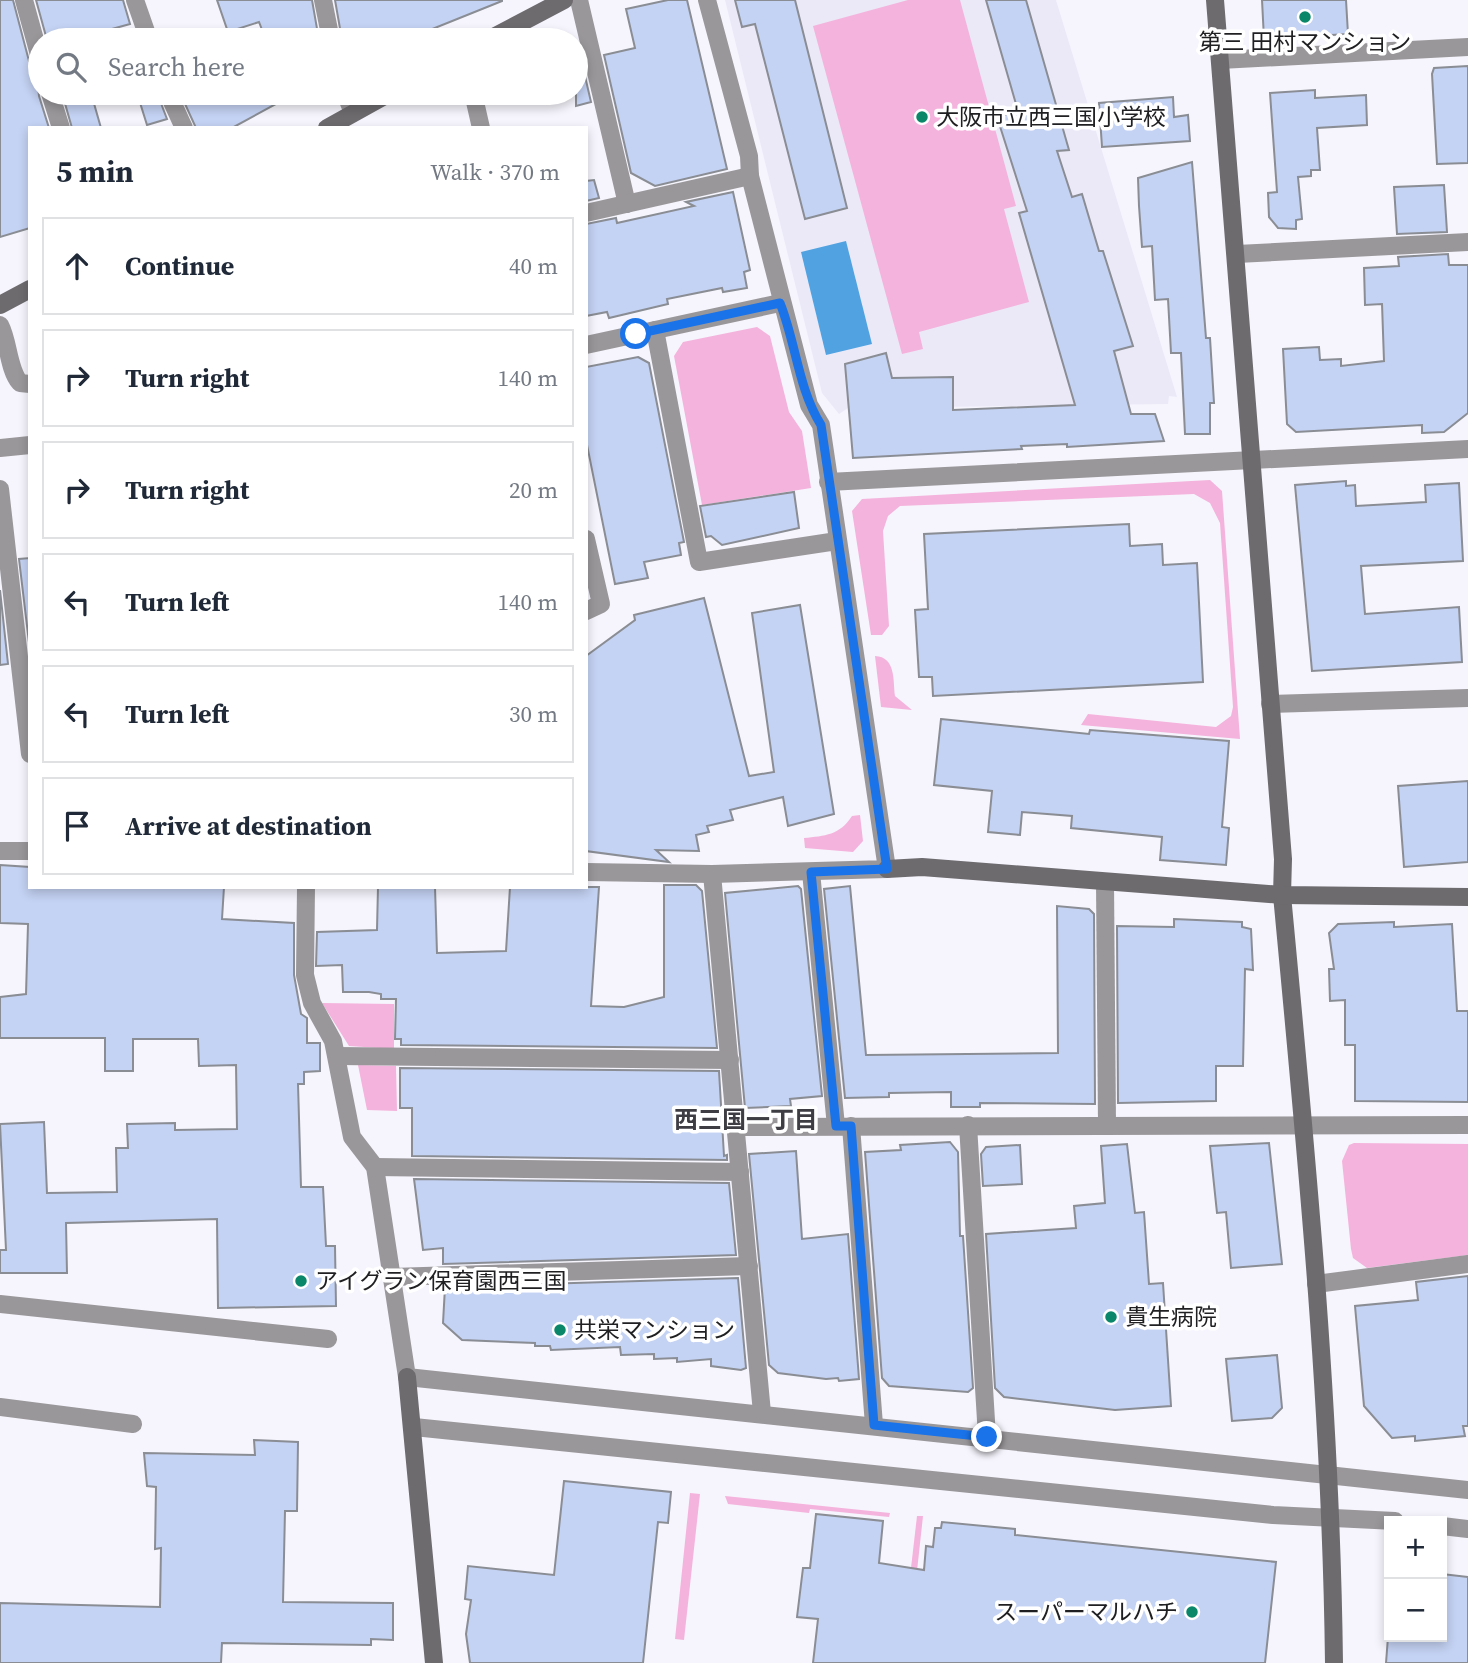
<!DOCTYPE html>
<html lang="en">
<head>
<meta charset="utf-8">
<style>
	body { margin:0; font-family:"Source Serif 4","Noto Sans JP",serif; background:#f2f2f3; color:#1f2937 }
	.controls { position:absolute; right:21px; bottom:21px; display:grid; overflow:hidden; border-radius:0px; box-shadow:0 4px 10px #0003 }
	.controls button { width:63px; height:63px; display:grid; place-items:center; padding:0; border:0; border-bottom:2px solid #e0e1e3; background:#fff; color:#1f2937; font:35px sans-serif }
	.stop { position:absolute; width:21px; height:21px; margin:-16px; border:5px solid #1a73e8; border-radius:50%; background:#fff }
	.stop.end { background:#1a73e8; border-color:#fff; box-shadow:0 2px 7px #0008 }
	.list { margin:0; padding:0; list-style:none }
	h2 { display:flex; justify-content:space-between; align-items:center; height:91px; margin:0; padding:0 28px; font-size:30px }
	h2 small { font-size:23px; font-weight:400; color:#747a83 }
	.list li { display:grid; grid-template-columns:46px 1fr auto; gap:21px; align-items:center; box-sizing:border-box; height:98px; margin:0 14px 14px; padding:0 14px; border:2px solid #e0e1e3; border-radius:0px }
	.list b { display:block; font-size:26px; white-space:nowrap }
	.list em { font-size:23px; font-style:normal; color:#747a83 }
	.icon { flex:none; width:38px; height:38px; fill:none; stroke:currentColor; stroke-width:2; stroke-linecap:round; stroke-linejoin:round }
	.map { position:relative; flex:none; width:1468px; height:1663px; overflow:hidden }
	.search { position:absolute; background:#fff; box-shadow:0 4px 10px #0003; left:28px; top:28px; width:560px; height:77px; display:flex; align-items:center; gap:18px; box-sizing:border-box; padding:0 24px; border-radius:38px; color:#747a83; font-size:26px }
	.panel { position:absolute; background:#fff; box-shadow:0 4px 10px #0003; left:28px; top:126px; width:560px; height:763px; border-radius:0px }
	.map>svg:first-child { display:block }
	.built { fill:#ebe9f8 }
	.green { fill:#f4b3dc }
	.water { fill:#50a3e0 }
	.building { fill:#c4d2f3; stroke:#8a8d94; stroke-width:2 }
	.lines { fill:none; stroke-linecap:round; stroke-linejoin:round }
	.street { stroke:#9a979a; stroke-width:18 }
	.secondary { stroke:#6e6b6f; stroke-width:18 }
	.route { stroke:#1a73e8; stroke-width:9 }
	.poi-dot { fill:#0a8769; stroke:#fff; stroke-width:2.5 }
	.labels { text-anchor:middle; stroke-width:7; stroke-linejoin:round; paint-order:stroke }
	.poi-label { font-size:23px; fill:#202023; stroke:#fff; text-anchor:start }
	.neighbourhood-label { font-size:24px; font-weight:bold; fill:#3e3d44; stroke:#fff }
</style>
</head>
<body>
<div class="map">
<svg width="1468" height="1663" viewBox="0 0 1468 1663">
	<rect width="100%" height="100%" fill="#f6f5fd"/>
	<path class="built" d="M 725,0 L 1056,0 L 1177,397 L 1169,396 L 1168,404 L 848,408 L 839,414 L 822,393 Z"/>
	<g class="green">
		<path d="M 908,0 L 960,0 L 1016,206 L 1004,209 L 1029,302 L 919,332 L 923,349 L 902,354 L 813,26 Z"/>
		<path d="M 757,327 L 770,336 L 789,412 L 802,431 L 811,488 L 702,505 L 674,356 L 683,342 Z"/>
		<path d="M 1210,480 L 1222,491 L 1240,739 L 1081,725 L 1088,714 L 1216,727 L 1231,716 L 1233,707 L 1220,523 L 1210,503 L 1194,494 L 900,506 L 888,516 L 883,531 L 889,626 L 882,635 L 871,635 L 852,511 L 862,499 Z"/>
		<path d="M 875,656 C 896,657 893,680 895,696 L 912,710 L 881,707 Z"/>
		<path d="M 860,815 L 863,841 L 853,852 L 805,848 L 804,838 C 825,836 840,835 852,816 Z"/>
		<path d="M 322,1003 L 394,1004 L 394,1049 L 349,1046 Z"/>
		<path d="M 358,1065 L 396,1066 L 397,1111 L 367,1110 Z"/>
		<path d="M 1354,1143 L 1468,1144 L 1468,1255 L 1367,1268 L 1353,1258 L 1351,1249 L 1342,1161 L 1349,1145 Z"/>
		<path d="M 690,1493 L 700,1494 L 684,1640 L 675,1639 Z"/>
		<path d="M 725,1496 L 890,1513 L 889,1517 L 810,1509 L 809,1513 L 728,1504 Z"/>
		<path d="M 917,1516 L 923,1516 L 907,1663 L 900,1663 Z"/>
	</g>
	<path class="water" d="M 846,241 L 872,344 L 826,355 L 801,252 Z"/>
	<g class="building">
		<path d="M 0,0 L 13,0 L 29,61 L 36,68 L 39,96 L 49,128 L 30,128 L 30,228 L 0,237 Z"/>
		<path d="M 36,0 L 123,0 L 130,24 L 72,40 L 47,40 Z"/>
		<path d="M 217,0 L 312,0 L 319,40 L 266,40 L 259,22 L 228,32 Z"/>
		<path d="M 335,0 L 502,0 L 502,1 L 405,40 L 342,40 Z"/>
		<path d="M 668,0 L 687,0 L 727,169 L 655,186 L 631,173 L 604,55 L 635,48 L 626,9 Z"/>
		<path d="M 735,0 L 795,0 L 847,208 L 805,219 L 755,24 L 742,27 Z"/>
		<path d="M 986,0 L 1026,0 L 1069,150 L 1057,151 L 1072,197 L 1082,194 L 1099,251 L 1103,251 L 1133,346 L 1114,351 L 1131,414 L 1155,414 L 1164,441 L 1067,447 L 1067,444 L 1021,446 L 1022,449 L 853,458 L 845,364 L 886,353 L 892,378 L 953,377 L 953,410 L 1075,405 L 1019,213 L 1027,211 L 997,117 L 1018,111 Z"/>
		<path d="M 1262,0 L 1346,0 L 1348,34 L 1264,39 Z"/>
		<path d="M 581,59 L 591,102 L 576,106 L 576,60 Z"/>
		<path d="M 1468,66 L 1468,163 L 1437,164 L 1432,74 L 1434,68 Z"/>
		<path d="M 1315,90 L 1315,98 L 1366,95 L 1367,125 L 1317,128 L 1320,170 L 1311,170 L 1311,176 L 1298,177 L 1302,219 L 1296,220 L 1296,229 L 1278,228 L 1269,217 L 1268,193 L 1277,192 L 1270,93 Z"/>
		<path d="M 62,93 L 91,93 L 101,128 L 72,128 Z"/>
		<path d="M 137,93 L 157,93 L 167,119 L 147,125 Z"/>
		<path d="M 180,93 L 296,93 L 232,128 L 196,128 Z"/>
		<path d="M 1173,97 L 1174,117 L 1188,115 L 1190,141 L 1102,147 L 1099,103 Z"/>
		<path d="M 1192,162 L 1206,338 L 1210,338 L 1214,403 L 1210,403 L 1210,434 L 1185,434 L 1181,353 L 1171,353 L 1168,299 L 1155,300 L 1152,246 L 1142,247 L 1139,206 L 1138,178 Z"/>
		<path d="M 594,180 L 599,198 L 586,201 L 586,181 Z"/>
		<path d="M 1444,185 L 1447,232 L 1397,234 L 1394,187 Z"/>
		<path d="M 733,192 L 750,270 L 744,272 L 747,288 L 723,292 L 722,288 L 667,299 L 668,304 L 609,318 L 607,312 L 586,316 L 586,224 L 616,218 L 617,223 L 694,206 L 686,202 Z"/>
		<path d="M 1448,254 L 1449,265 L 1468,265 L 1468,413 L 1444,432 L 1422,433 L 1422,425 L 1296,432 L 1287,424 L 1283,349 L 1319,347 L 1320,360 L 1341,359 L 1341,366 L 1384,361 L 1382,304 L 1365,305 L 1364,268 L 1399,266 L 1398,257 Z"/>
		<path d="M 638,357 L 649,363 L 684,542 L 679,543 L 681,555 L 644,562 L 648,578 L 615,584 L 586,440 L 586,367 Z"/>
		<path d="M 1346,481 L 1346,486 L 1355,485 L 1356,506 L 1426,502 L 1425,485 L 1459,483 L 1463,561 L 1361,566 L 1365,614 L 1459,607 L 1462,662 L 1312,671 L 1295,485 Z"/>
		<path d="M 794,492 L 799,528 L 722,545 L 711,536 L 706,537 L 700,506 Z"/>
		<path d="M 1129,524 L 1130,546 L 1162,544 L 1163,565 L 1197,563 L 1203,682 L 933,696 L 932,677 L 919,677 L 915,610 L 928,609 L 924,534 Z"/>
		<path d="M 30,558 L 30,651 L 19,559 Z"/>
		<path d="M 0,590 L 8,664 L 0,665 Z"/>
		<path d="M 704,598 L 749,776 L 774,772 L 752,613 L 800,605 L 834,814 L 788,826 L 783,797 L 730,810 L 733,820 L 707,826 L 709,832 L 696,835 L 699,851 L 656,850 L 669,862 L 586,851 L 586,656 L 635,620 L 634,615 Z"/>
		<path d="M 941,719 L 1089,734 L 1090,730 L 1229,741 L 1222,827 L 1229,828 L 1226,865 L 1160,860 L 1162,837 L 1071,828 L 1072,816 L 1022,812 L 1020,835 L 988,832 L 992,791 L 934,785 Z"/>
		<path d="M 1468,781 L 1468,862 L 1404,867 L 1398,786 Z"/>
		<path d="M 0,865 L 30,867 L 30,887 L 224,887 L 222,919 L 294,923 L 294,975 L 301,1014 L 307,1018 L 307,1043 L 320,1043 L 320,1071 L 304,1072 L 304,1084 L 298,1084 L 301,1187 L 323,1187 L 326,1246 L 335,1246 L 336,1306 L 218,1308 L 217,1219 L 66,1223 L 67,1273 L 0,1273 L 0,1250 L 6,1250 L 0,1124 L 44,1122 L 47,1193 L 117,1192 L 116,1148 L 128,1148 L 127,1124 L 175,1123 L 175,1130 L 237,1129 L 236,1065 L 199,1066 L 198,1039 L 133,1039 L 133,1071 L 105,1071 L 105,1038 L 0,1038 L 0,997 L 26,994 L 28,924 L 0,923 Z"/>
		<path d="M 664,885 L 696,885 L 702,891 L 717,1048 L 401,1045 L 401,1039 L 395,1039 L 396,999 L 381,999 L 381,994 L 369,992 L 343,992 L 342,965 L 316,966 L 317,932 L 377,930 L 378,887 L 435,887 L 437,953 L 506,951 L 510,887 L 599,887 L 591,1006 L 624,1007 L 664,997 Z"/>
		<path d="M 798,886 L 801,889 L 822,1096 L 790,1099 L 791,1106 L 745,1108 L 725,893 Z"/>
		<path d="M 850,886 L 866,1055 L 1058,1053 L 1057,906 L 1089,909 L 1094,914 L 1095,1104 L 980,1103 L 980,1107 L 951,1107 L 951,1092 L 889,1093 L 889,1097 L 845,1098 L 824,889 Z"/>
		<path d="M 1174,919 L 1242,922 L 1242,927 L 1251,929 L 1253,970 L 1245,969 L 1243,1066 L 1216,1066 L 1216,1101 L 1118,1103 L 1117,926 L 1174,927 Z"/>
		<path d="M 1394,922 L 1394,927 L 1452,924 L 1457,1011 L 1468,1011 L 1468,1102 L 1355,1101 L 1355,1045 L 1345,1045 L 1345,1000 L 1330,1001 L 1329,969 L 1334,969 L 1329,933 L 1338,924 Z"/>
		<path d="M 400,1068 L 719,1071 L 724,1156 L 727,1155 L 727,1160 L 412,1156 L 412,1108 L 400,1108 Z"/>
		<path d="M 950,1142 L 958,1152 L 960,1236 L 963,1236 L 973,1388 L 968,1392 L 889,1386 L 882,1378 L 865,1152 L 901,1150 L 900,1145 Z"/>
		<path d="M 1269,1143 L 1282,1264 L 1231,1268 L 1226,1212 L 1217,1213 L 1210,1146 Z"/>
		<path d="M 1127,1144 L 1135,1213 L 1144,1212 L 1149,1284 L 1163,1283 L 1171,1406 L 1115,1410 L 1004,1397 L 995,1388 L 986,1234 L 1076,1228 L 1074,1206 L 1105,1203 L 1101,1146 Z"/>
		<path d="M 1020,1145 L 1022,1184 L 983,1186 L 981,1154 L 986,1147 Z"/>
		<path d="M 796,1151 L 802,1239 L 848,1234 L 859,1379 L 839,1381 L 838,1378 L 826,1379 L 778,1373 L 769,1365 L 749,1154 Z"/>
		<path d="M 414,1179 L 729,1183 L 736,1255 L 443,1264 L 443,1248 L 423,1250 Z"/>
		<path d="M 1468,1276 L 1468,1426 L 1463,1426 L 1465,1436 L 1415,1441 L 1415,1436 L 1392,1438 L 1364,1406 L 1355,1306 L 1418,1300 L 1416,1282 Z"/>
		<path d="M 738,1278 L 746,1368 L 741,1370 L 711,1366 L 711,1359 L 677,1362 L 677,1358 L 654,1359 L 654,1354 L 621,1355 L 620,1347 L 551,1350 L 550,1346 L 535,1346 L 535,1343 L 462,1340 L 443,1323 L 445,1287 Z"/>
		<path d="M 1277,1355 L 1282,1408 L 1272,1418 L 1232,1421 L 1226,1359 Z"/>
		<path d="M 254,1440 L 298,1442 L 297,1511 L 285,1511 L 283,1602 L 393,1603 L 393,1640 L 371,1639 L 371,1645 L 222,1643 L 221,1663 L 0,1663 L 0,1603 L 160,1607 L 161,1548 L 155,1549 L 156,1487 L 147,1486 L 144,1453 L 255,1455 Z"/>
		<path d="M 564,1481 L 671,1492 L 668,1523 L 658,1522 L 643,1663 L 470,1663 L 466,1634 L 471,1600 L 465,1599 L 468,1566 L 554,1575 Z"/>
		<path d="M 816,1514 L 883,1521 L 879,1563 L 924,1570 L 926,1546 L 933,1547 L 935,1528 L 941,1528 L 942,1522 L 1015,1529 L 1015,1535 L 1276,1562 L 1265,1663 L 813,1663 L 818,1619 L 797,1617 L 803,1568 L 810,1568 Z"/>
		<path d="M 1442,1574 L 1468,1577 L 1468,1663 L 1386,1663 L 1388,1637 L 1442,1637 Z"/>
	</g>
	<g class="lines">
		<g class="street">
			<path d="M 24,0 L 40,58"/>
			<path d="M 135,0 L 149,40"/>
			<path d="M 323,0 L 331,40"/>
			<path d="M 579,0 L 627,204"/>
			<path d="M 1220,60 L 1468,47"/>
			<path d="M 50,93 L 61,128"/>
			<path d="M 168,93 L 184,128"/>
			<path d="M 345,93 L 353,113"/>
			<path d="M 473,93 L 481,128"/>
			<path d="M 586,213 L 750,176"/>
			<path d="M 1237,254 L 1468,242"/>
			<path d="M 0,325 C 9,342 8,369 20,383 L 30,384"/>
			<path d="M 655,330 L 699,562 L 837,541"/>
			<path d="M 586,345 L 780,303"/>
			<path d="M 0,448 L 30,445"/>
			<path d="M 828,482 L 1468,449"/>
			<path d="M 0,489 L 30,754"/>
			<path d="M 586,539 L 601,604 L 586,611"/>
			<path d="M 1270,704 L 1468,698"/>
			<path d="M 0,851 L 30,851"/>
			<path d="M 586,872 L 712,874 L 887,869 L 821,425 L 809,405 L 750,176 L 749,156 L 707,0"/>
			<path d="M 811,872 L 836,1126"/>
			<path d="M 712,874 L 762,1413"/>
			<path d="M 1105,882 L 1107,1125"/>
			<path d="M 306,887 L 305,975 L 312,1003 L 333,1041 L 352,1137 L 375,1167 L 407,1377 L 1468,1490"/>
			<path d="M 337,1056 L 730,1060"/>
			<path d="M 968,1125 L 987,1437"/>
			<path d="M 851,1126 L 874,1425"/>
			<path d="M 736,1127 L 1468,1125"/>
			<path d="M 375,1167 L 740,1172"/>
			<path d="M 392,1277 L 749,1266"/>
			<path d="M 1316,1284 L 1468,1264"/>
			<path d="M 0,1304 L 328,1339"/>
			<path d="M 0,1407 L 133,1424"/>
			<path d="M 414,1427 L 1273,1515 L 1395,1521"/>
			<path d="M 1442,1526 L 1468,1529"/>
		</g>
		<g class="secondary">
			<path d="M 1215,0 L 1283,859 L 1282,895 C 1306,1150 1331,1406 1334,1663"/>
			<path d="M 488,40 L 564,0"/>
			<path d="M 327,128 L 390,93"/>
			<path d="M 0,305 L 30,289"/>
			<path d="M 887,869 L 922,867 L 1282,895 L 1468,897"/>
			<path d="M 407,1377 L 434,1663"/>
		</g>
	</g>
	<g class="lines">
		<path class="route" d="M 636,334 L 780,303 C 796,343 798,388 821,425 L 887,869 L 811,872 L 836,1126 L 851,1126 L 874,1425 L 987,1437"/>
	</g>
	<g class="poi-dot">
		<circle cx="1305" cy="17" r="7"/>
		<circle cx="922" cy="117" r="7"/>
		<circle cx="301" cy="1281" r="7"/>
		<circle cx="1111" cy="1317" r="7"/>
		<circle cx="560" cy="1330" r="7"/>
		<circle cx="1192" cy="1612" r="7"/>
	</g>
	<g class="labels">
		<g class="poi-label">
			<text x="1305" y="50" text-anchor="middle">第三 田村マンション</text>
			<text x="936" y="125">大阪市立西三国小学校</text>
			<text x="315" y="1289">アイグラン保育園西三国</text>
			<text x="1125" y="1325">貴生病院</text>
			<text x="574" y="1338">共栄マンション</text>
			<text x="1178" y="1620" text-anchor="end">スーパーマルハチ</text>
		</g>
		<g class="neighbourhood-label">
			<text x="746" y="1128">西三国一丁目</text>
		</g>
	</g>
</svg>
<div class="controls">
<button>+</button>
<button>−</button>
</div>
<div class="stop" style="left:636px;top:334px"></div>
<div class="stop end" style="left:987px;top:1437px"></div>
<div class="search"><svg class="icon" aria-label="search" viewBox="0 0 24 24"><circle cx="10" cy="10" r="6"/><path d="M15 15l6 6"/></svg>Search here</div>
<section class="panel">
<h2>5 min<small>Walk · 370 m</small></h2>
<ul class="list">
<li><svg class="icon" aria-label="ahead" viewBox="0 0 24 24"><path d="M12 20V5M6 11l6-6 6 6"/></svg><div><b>Continue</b></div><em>40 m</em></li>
<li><svg class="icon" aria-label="right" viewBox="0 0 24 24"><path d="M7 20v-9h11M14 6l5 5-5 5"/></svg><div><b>Turn right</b></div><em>140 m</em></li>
<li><svg class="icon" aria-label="right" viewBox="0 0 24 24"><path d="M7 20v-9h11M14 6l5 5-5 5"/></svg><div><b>Turn right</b></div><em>20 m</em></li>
<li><svg class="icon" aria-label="left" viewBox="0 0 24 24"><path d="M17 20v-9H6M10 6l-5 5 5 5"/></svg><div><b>Turn left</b></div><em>140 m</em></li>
<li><svg class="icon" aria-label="left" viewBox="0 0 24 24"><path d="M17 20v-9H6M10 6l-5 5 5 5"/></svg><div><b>Turn left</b></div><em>30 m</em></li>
<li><svg class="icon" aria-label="arrive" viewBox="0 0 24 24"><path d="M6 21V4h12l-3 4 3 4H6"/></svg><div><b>Arrive at destination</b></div></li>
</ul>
</section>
</div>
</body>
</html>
